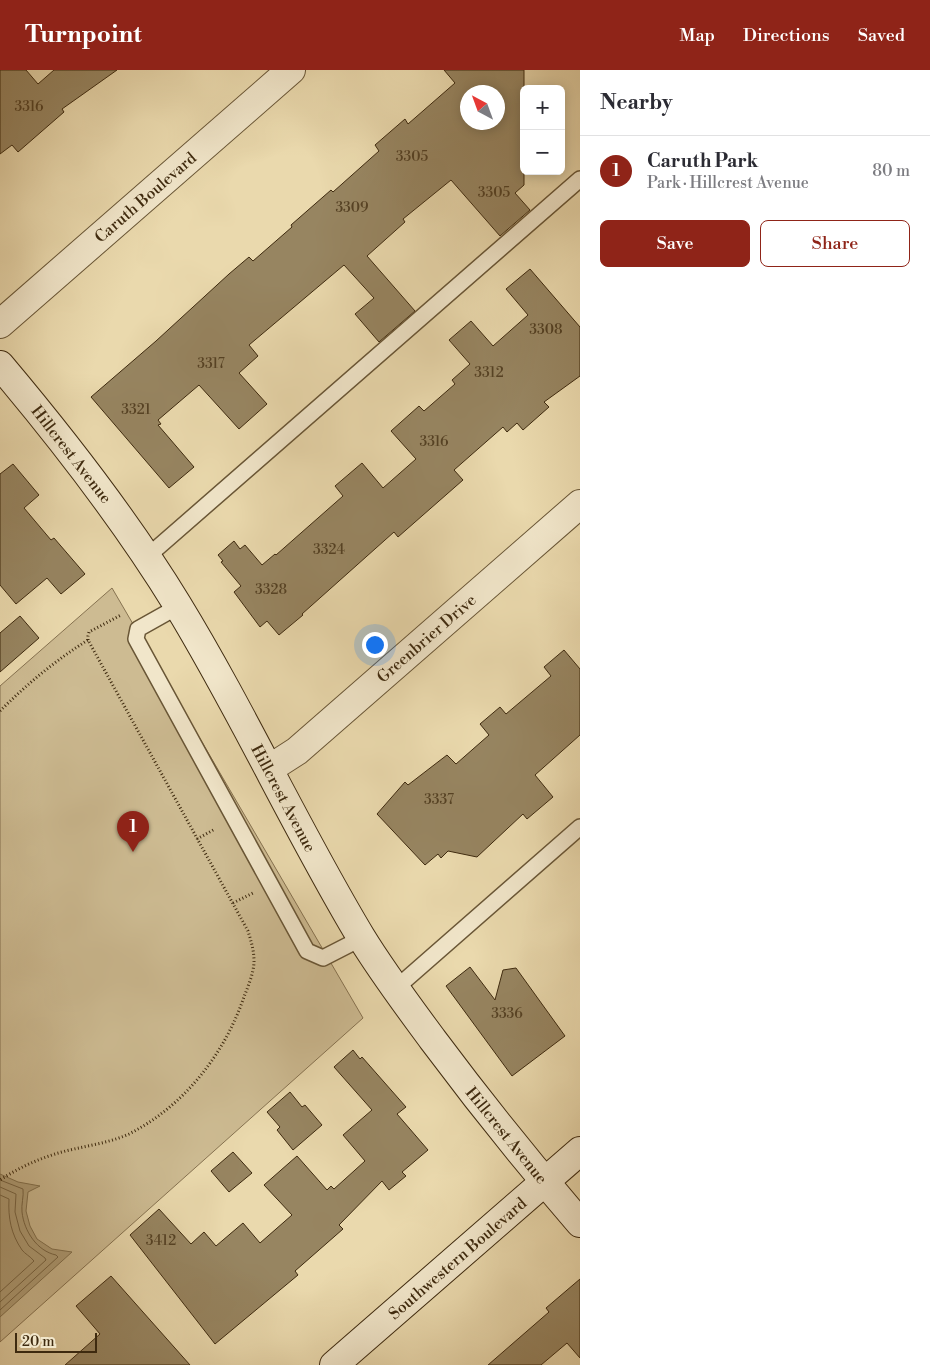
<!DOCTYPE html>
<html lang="en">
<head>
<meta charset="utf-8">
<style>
	body { margin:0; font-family:"Libre Bodoni",serif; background:#f2f2f3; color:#2b2b33 }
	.controls { position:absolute; right:15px; top:15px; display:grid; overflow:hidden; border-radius:8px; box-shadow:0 2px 12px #0003 }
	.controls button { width:45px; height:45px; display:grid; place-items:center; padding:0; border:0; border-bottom:1px solid #e1e1e2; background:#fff; color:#2b2b33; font:25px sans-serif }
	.compass { position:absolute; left:460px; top:15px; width:45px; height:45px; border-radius:50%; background:#fff; box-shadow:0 2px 12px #0003; rotate:319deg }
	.scale { position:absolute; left:15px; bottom:12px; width:82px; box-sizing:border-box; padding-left:5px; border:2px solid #3e2a0f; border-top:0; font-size:14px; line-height:18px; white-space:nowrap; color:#3e2a0f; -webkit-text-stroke:4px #f1e6ca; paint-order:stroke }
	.you { position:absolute; left:374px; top:574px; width:18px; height:18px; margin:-12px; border:4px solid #fff; border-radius:50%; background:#1a73e8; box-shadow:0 0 0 8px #1a73e833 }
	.badge { display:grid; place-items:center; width:32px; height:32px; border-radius:50%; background:#8f2418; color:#fff; font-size:16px; font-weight:700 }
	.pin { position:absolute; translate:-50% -41px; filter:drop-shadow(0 1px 2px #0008) }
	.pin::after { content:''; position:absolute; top:26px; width:18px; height:15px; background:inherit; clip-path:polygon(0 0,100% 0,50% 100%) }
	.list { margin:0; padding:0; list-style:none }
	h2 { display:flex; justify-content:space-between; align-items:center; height:65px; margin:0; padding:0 20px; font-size:21px }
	h2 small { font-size:16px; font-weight:400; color:#7c7c81 }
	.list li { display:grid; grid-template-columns:32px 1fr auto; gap:15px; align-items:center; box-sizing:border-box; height:70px; padding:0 20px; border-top:1px solid #e1e1e2 }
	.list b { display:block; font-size:19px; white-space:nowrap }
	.list p { margin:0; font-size:16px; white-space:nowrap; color:#7c7c81 }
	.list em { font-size:16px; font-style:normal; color:#7c7c81 }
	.actions { display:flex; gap:10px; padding:15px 20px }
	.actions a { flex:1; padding:11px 0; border:1px solid #8f2418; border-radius:8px; text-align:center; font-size:18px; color:#8f2418 }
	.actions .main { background:#8f2418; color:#fff }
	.map { position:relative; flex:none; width:580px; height:1295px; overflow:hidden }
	header { display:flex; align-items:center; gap:30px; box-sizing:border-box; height:70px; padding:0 25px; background:#8f2418; color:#fff }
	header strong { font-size:24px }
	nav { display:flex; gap:28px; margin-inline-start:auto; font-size:18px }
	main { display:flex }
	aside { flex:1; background:#fff }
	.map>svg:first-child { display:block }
	.green { fill:#cdbb92; stroke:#867250 }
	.water { fill:#b09e77; stroke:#82704d }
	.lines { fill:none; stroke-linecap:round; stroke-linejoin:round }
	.shore { stroke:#776443; stroke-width:1 }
	.building { fill:#978561; stroke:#3e2a0f; fill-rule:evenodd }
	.lane-casing { stroke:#695636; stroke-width:18 }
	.street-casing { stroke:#695636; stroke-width:30 }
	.secondary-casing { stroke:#3e2a0f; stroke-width:30 }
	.path { stroke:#3e2a0f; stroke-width:3; stroke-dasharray:1 2.5; stroke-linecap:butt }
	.lane { stroke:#f1e6ca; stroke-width:15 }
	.street { stroke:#f1e6ca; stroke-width:28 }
	.secondary { stroke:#f1e6ca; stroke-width:28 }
	.labels { text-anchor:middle; stroke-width:5; stroke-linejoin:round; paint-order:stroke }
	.number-label { font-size:14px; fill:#544124 }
	.street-label { font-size:16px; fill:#3e2a0f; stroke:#f1e6ca }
</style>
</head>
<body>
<header>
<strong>Turnpoint</strong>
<nav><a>Map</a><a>Directions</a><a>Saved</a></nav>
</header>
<main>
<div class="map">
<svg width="580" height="1295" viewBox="0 0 580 1295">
	<rect width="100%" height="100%" fill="#ead9ad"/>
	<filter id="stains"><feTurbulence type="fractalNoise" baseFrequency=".004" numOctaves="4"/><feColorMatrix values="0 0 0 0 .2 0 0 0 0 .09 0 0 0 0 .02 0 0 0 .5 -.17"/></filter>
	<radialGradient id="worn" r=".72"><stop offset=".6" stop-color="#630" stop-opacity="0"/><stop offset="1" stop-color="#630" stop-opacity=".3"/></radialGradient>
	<path class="green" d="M 112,518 L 363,948 L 0,1272 L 0,616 Z"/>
	<path class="water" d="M 0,1104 L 18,1112 L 40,1116 L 28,1122 L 26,1141 L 30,1156 L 37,1169 L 52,1179 L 72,1182 L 0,1247 Z"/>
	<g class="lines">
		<g class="shore">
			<path d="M 0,1110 L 23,1119 C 24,1126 21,1135 22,1142 C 24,1161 37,1181 56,1185 L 58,1187 L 0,1240"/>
			<path d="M 0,1117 L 16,1124 L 15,1142 L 20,1161 L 29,1176 L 45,1188 L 46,1190 L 0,1232"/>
			<path d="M 0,1125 L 9,1129 C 8,1148 11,1164 22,1180 C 25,1184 30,1186 34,1191 L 0,1222"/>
		</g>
	</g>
	<g class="building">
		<path d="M 0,0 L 26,0 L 38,14 L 54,0 L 117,0 L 62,39 L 64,42 L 18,82 L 12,75 L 0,84 Z"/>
		<path d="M 444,0 L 524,0 L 524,115 L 515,123 L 530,140 L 500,166 L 451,110 L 403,149 L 405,152 L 367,186 L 415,241 L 379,272 L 355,244 L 374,228 L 344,195 L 249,275 L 258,286 L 239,303 L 267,334 L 239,359 L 199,315 L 158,350 L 161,354 L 158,355 L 194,397 L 169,418 L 91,327 L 156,271 L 229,204 L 249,187 L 253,191 L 292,157 L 291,155 L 331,120 L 333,122 L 379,81 L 375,75 L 405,49 L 408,54 L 455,13 ZM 468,22 L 498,22 L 498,52 L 468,52 Z"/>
		<path d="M 530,199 L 580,257 L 580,306 L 544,332 L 549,337 L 523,360 L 517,353 L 507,362 L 503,357 L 454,400 L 463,410 L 398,467 L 394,462 L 302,544 L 303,545 L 279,565 L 267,551 L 260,557 L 234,522 L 241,516 L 221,492 L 223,491 L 218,485 L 234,471 L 240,479 L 245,475 L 262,495 L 275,484 L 276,485 L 343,426 L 335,416 L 362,393 L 383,418 L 416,389 L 391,361 L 419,336 L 424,341 L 455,314 L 452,310 L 470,294 L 449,270 L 471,251 L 493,276 L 528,245 L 506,219 Z"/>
		<path d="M 13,394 L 39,425 L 24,438 L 51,470 L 54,468 L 85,504 L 61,524 L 47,508 L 16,534 L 0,515 L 0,404 Z"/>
		<path d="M 20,546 L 39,568 L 0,602 L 0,563 Z"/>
		<path d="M 564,580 L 580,599 L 580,665 L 535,705 L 553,727 L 527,749 L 523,744 L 477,787 L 448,781 L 441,788 L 438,784 L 425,795 L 377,744 L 405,712 L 408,715 L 447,685 L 456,694 L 489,665 L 480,654 L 500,637 L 506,644 L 551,606 L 544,597 Z"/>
		<path d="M 470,897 L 495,930 L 503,900 L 516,898 L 565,966 L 512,1006 L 446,916 Z"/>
		<path d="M 353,980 L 360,989 L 362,987 L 406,1037 L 397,1044 L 428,1080 L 402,1102 L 406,1106 L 389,1120 L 382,1111 L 339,1155 L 343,1159 L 295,1201 L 298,1205 L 215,1274 L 130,1165 L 159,1139 L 191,1174 L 204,1162 L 216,1176 L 243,1153 L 260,1173 L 292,1145 L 264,1115 L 297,1086 L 327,1120 L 331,1116 L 334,1119 L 365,1091 L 343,1065 L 372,1040 L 334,997 Z"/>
		<path d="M 290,1022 L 302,1037 L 305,1035 L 322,1055 L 293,1080 L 277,1060 L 280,1057 L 267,1042 Z"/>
		<path d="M 233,1082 L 252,1103 L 229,1122 L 211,1101 Z"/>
		<path d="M 111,1206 L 190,1295 L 65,1295 L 100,1264 L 76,1236 Z"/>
		<path d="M 580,1209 L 580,1288 L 567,1273 L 541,1295 L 488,1295 L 549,1242 L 546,1238 Z"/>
	</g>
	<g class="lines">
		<g class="lane-casing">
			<g id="lane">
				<path d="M 148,486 L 580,109"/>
				<path d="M 179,536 L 138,559 L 136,569 L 307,881 L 323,888 L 362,868"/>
				<path d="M 395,919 L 580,757"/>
			</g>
		</g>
		<g class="street-casing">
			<g id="street">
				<path d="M 0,254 L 291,0"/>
				<path d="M 269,699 L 297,681 L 580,434"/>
			</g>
		</g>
		<g class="secondary-casing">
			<g id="secondary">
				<path d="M 0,295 C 64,371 125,449 177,534 C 243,642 296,759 361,867 C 383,903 408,936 433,970 C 480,1033 529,1094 580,1153"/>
				<path d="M 334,1295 L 580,1081"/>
			</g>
		</g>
		<g class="path">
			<path d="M 88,570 L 88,566 L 89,562 L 121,545"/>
			<path d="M 0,641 C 27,614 56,590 88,570 L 248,861 C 251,871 254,880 254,891 C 254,903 248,916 244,927 C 224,985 184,1036 129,1064 C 111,1072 92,1075 74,1079 C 47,1085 23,1095 0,1110"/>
			<path d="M 197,769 L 215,759"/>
			<path d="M 233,833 L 253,823"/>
		</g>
		<use href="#lane" class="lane"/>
		<use href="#street" class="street"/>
		<use href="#secondary" class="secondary"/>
	</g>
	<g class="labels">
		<g class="number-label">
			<text x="29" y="41">3316</text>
			<text x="412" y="91">3305</text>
			<text x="494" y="127">3305</text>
			<text x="352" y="142">3309</text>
			<text x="546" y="264">3308</text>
			<text x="211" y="298">3317</text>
			<text x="489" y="307">3312</text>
			<text x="136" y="344">3321</text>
			<text x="434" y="376">3316</text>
			<text x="329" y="484">3324</text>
			<text x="271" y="524">3328</text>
			<text x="439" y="734">3337</text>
			<text x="507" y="948">3336</text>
			<text x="161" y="1175">3412</text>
		</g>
		<g class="street-label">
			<text transform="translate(145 127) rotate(-41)" y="6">Caruth Boulevard</text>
			<text transform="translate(72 384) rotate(52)" y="6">Hillcrest Avenue</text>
			<text transform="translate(426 568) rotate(-41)" y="6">Greenbrier Drive</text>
			<text transform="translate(284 728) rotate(62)" y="6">Hillcrest Avenue</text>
			<text transform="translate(507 1065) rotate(51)" y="6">Hillcrest Avenue</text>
			<text transform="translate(457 1188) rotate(-41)" y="6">Southwestern Boulevard</text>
		</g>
	</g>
	<rect width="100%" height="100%" filter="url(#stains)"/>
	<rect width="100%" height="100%" fill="url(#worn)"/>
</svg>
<div class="controls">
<button>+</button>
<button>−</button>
</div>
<svg class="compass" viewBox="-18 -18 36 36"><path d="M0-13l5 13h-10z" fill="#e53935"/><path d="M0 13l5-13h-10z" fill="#7c7c81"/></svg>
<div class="scale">20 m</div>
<div class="you"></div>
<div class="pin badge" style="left:133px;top:782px">1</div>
</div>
<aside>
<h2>Nearby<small></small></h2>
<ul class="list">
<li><span class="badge">1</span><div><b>Caruth Park</b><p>Park · Hillcrest Avenue</p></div><em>80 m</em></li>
</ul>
<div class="actions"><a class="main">Save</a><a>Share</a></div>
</aside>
</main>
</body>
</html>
